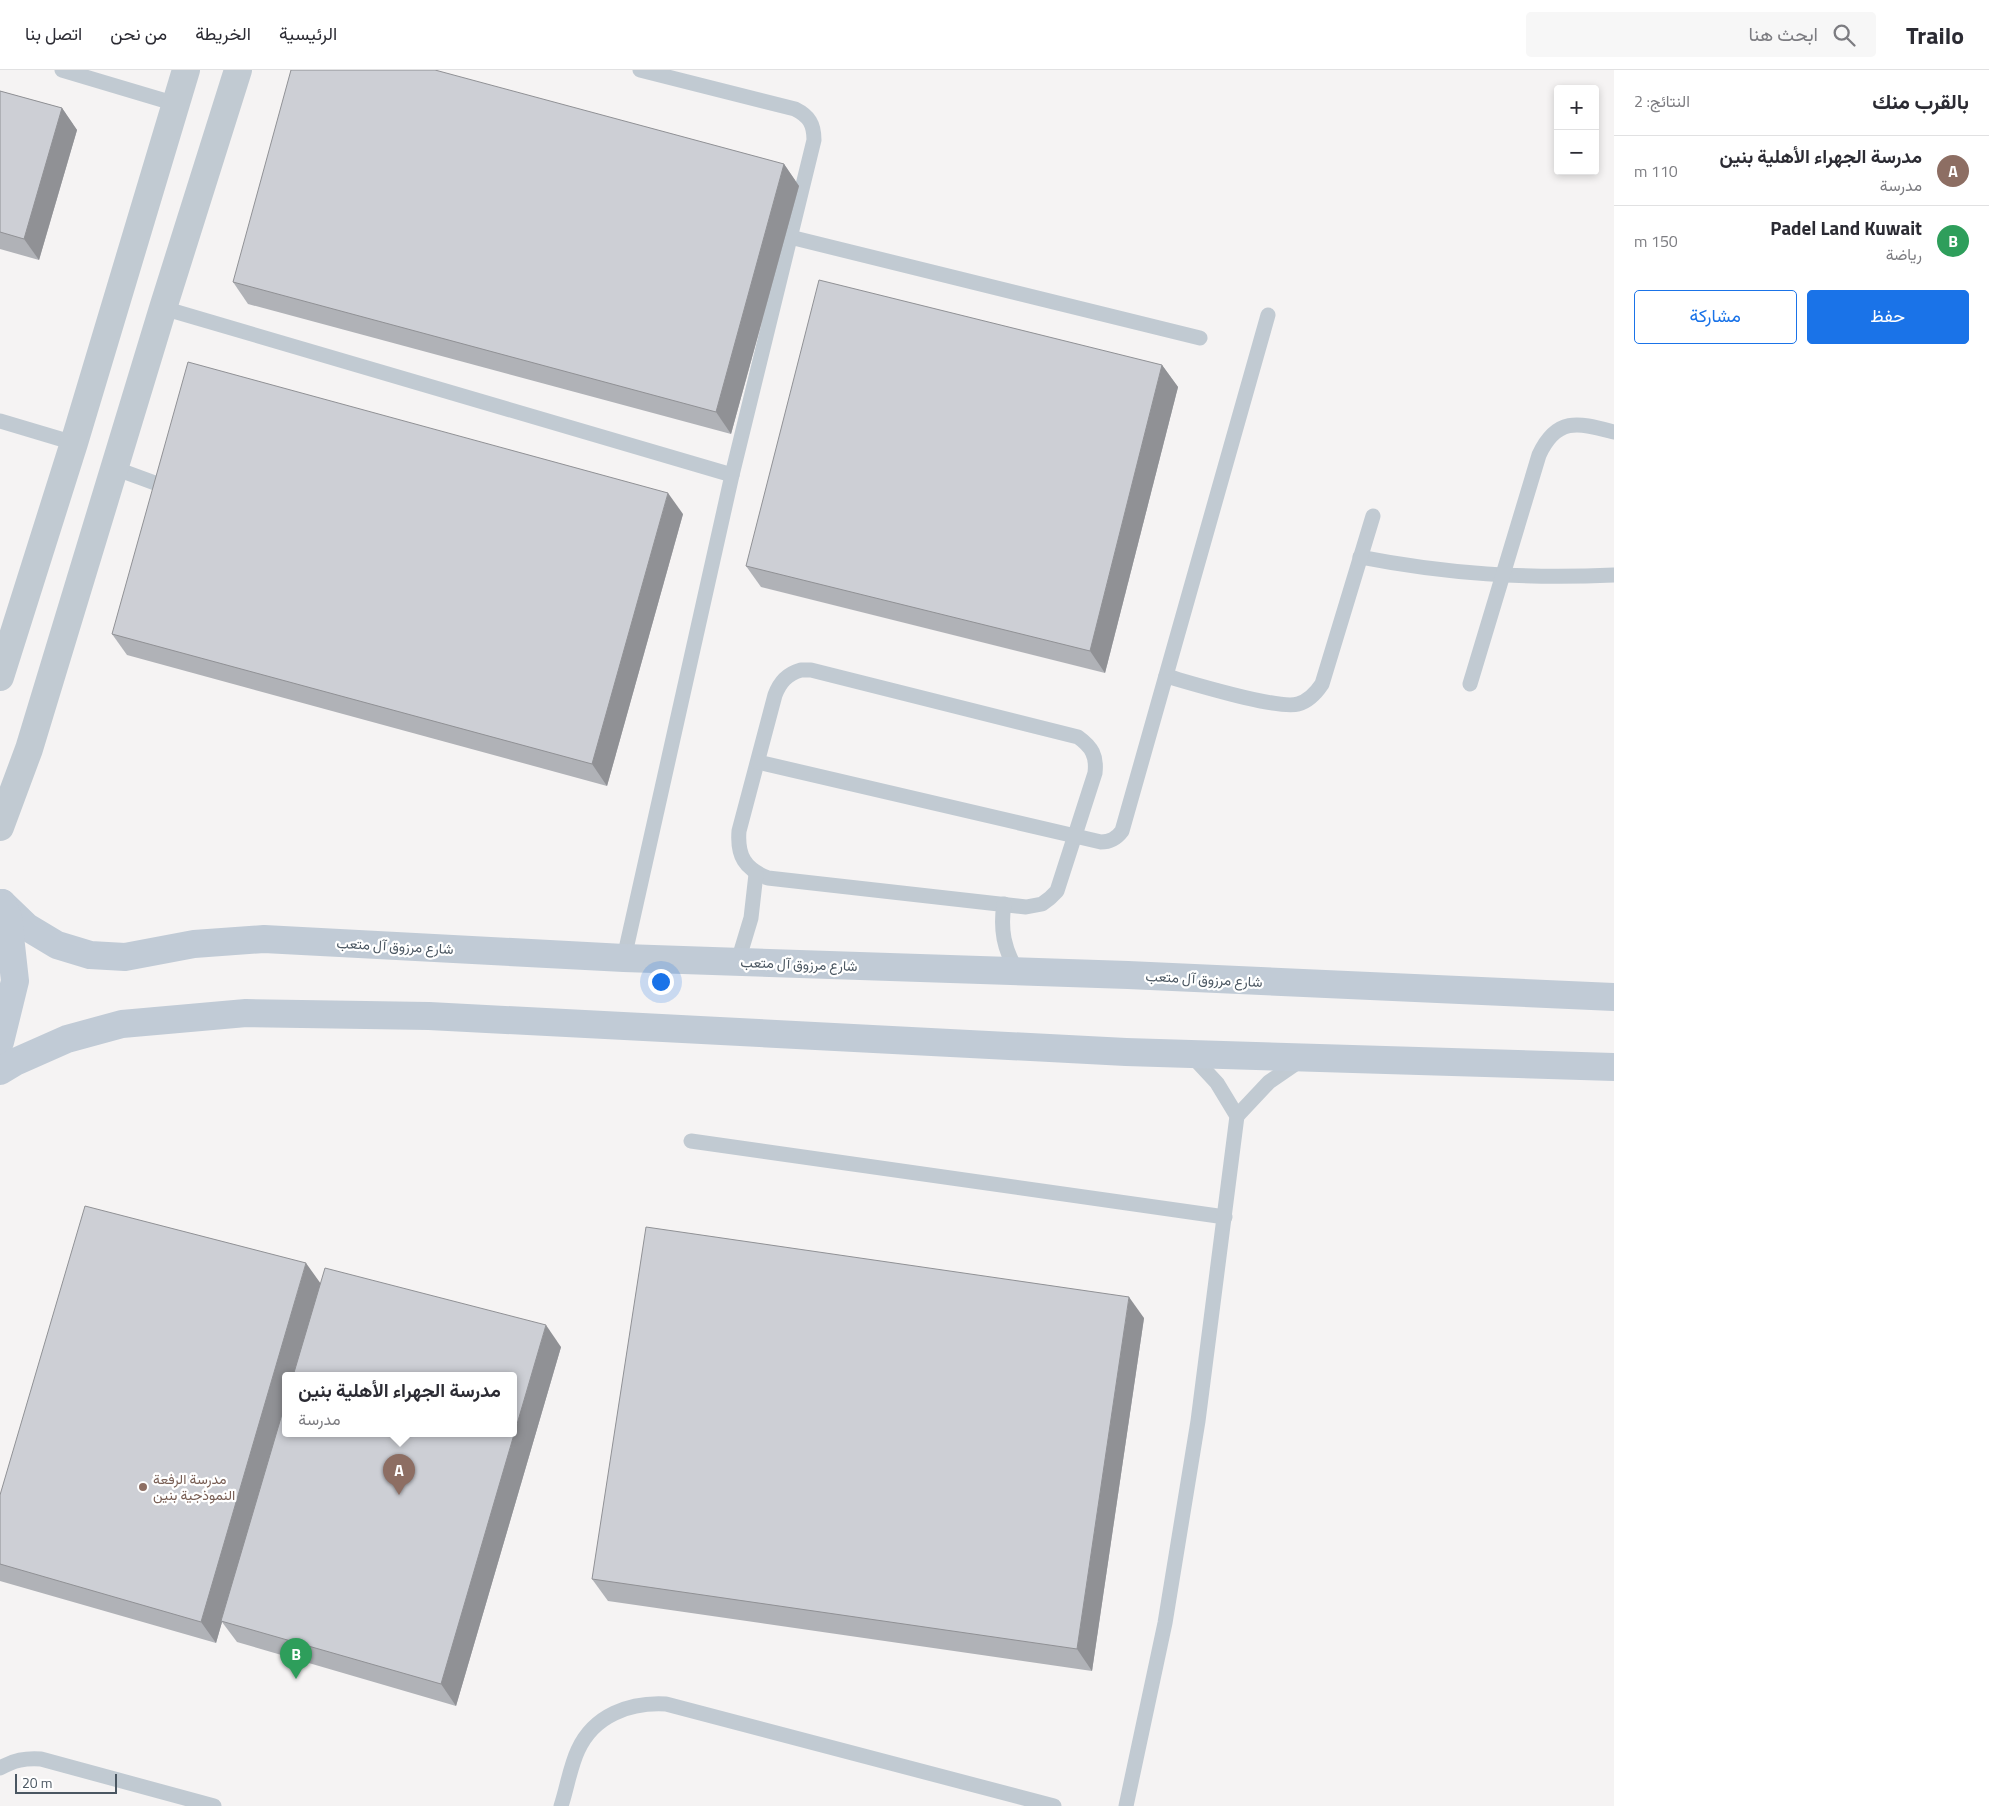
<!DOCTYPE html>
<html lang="ar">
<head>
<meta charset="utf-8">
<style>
	body { margin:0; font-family:"Titillium Web",Vazirmatn,sans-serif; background:#f7f7f7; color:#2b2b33; direction:rtl }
	.controls { position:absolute; right:15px; top:15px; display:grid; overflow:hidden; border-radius:5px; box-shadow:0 2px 8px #0003 }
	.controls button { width:45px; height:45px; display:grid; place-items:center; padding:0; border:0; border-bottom:1px solid #e1e1e2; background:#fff; color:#2b2b33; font:25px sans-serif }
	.scale { position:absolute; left:15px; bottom:12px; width:102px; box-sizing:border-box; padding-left:5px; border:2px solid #4a5661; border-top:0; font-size:14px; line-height:18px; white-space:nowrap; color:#4a5661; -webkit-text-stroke:4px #fff; paint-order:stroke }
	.you { position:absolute; left:660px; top:911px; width:18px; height:18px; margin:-12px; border:4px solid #fff; border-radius:50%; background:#1a73e8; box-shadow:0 0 0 8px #1a73e833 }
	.badge { display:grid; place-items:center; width:32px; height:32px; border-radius:50%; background:#1a73e8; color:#fff; font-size:16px; font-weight:700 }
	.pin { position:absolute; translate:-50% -41px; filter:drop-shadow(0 1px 2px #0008) }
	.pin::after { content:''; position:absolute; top:26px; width:18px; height:15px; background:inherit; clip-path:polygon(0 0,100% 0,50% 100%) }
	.popup { position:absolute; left:282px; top:1302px; width:235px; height:65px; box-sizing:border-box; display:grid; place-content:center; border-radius:5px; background:#fff; filter:drop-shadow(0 1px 4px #0005); font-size:16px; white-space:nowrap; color:#7c7c81 }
	.popup b { font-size:19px; color:#2b2b33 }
	.popup::after { content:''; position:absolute; left:50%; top:100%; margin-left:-10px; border:10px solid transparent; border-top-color:#fff }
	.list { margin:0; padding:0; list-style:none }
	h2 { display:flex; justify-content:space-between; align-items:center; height:65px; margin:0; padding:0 20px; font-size:21px }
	h2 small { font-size:16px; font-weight:400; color:#7c7c81 }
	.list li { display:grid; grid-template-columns:32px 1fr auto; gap:15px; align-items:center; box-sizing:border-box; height:70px; padding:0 20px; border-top:1px solid #e1e1e2 }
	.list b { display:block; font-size:19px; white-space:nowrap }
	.list p { margin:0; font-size:16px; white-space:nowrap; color:#7c7c81 }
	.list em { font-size:16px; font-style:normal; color:#7c7c81 }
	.actions { display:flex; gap:10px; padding:15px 20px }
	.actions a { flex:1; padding:11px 0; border:1px solid #1a73e8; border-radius:5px; text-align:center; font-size:18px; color:#1a73e8 }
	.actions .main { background:#1a73e8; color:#fff }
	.icon { flex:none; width:28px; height:28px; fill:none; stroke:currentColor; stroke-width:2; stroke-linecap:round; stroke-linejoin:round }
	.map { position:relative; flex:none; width:1614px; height:1736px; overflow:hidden; direction:ltr }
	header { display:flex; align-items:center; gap:30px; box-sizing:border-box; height:70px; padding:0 25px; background:#fff; border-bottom:1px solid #e1e1e2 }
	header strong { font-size:24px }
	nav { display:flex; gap:28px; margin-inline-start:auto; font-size:18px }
	.search { width:350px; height:45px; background:#f7f7f7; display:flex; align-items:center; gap:12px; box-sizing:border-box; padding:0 18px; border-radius:5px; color:#7c7c81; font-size:19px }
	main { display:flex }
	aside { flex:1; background:#fff }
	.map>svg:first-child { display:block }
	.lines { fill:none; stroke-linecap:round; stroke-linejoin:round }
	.lane { stroke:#c1cad2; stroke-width:15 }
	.street { stroke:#c1cad2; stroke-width:28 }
	.secondary { stroke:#c1cbd6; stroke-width:28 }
	.wall { fill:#b0b2b7 }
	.shaded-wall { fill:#909195 }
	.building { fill:#cdcfd5; stroke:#909195 }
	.education-dot { fill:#8d6e63; stroke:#fff; stroke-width:2 }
	.labels { text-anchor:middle; stroke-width:4.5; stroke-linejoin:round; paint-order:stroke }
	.street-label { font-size:14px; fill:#4a5661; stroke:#fff }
	.education-label { font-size:14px; fill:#785e54; stroke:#fff; text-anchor:start }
</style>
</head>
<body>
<header>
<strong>Trailo</strong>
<div class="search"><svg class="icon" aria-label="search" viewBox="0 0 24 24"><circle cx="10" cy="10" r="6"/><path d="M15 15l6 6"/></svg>ابحث هنا</div>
<nav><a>الرئيسية</a><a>الخريطة</a><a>من نحن</a><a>اتصل بنا</a></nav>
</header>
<main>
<aside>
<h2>بالقرب منك<small>النتائج: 2</small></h2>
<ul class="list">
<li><span class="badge" style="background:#8d6e63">A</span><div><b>مدرسة الجهراء الأهلية بنين</b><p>مدرسة</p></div><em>110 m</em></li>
<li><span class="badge" style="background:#2e9e5b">B</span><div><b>Padel Land Kuwait</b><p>رياضة</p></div><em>150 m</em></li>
</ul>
<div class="actions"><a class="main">حفظ</a><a>مشاركة</a></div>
</aside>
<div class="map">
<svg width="1614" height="1736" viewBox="0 0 1614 1736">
	<rect width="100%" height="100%" fill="#f5f3f3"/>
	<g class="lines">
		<g class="lane">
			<path d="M 62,0 L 176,34"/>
			<path d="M 790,167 L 1200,268"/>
			<path d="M 163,238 L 732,405"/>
			<path d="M 0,351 L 74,373"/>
			<path d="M 114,398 L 174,420"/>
			<path d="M 1360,487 C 1447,504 1526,509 1614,505"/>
			<path d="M 801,600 L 811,600 L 1078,667 C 1092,677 1097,686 1095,703 L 1057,821 L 1050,828 L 1042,834 L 1026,837 L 768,808 C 745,799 737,786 739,761 L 775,625 C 780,612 787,604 801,600 Z"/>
			<path d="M 1166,606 C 1191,613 1278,640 1298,634 C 1309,631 1316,623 1322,614 L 1373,446"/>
			<path d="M 1470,614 L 1539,385 C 1557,346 1579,353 1614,362"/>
			<path d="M 758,692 L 1101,772 C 1110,772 1116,769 1122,761 L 1268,245"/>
			<path d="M 1004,834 C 1000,860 1004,879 1017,901"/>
			<path d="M 624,888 L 732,405 L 814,70 C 814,54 809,46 795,39 L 640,0"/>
			<path d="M 738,891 L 751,848 L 756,804"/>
			<path d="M 1237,1046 L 1269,1012 L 1301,990"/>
			<path d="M 691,1071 L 1225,1147"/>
			<path d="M 0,1698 C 14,1690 25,1688 41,1689 L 214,1736"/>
			<path d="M 561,1736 C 567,1718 570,1697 578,1680 C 594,1645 630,1632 666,1634 L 1054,1736"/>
			<path d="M 1126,1736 L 1165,1553 L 1198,1351 L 1237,1046 L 1217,1013 L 1191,985"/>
		</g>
		<g class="street">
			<path d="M 0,607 L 74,373 L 186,0"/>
			<path d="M 0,757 L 29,679 L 163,238 L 238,0"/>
		</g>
		<g class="secondary">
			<path d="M 2,833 L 27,857 L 57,875 L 90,885 L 125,887 L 194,874 L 264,869 L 624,888 L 1128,905 L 1614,927"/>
			<path d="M 0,972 L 15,911 L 8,848 L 2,833"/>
			<path d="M 0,1001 L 15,992 L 67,969 L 122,954 L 246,943 L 429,946 L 1126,982 L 1614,997"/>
		</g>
	</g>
	<g class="wall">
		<path d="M 0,21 L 62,38 L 77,60 L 39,190 L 0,179 Z"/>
		<path d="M 784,94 L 799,116 L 731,364 L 248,234 L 233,212 Z"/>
		<path d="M 1162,295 L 1178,317 L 1105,603 L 761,517 L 746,496 Z"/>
		<path d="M 683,444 L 607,716 L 127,585 L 112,564 Z"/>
		<path d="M 321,1213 L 561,1277 L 456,1636 L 237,1572 L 222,1552 L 216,1573 L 0,1511 L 0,1425 Z"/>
		<path d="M 1144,1248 L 1092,1601 L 608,1531 L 592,1509 Z"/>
	</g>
	<g class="shaded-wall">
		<path d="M 62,38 L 77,60 L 39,190 L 24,169 Z"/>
		<path d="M 784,94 L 799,116 L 731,364 L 716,342 Z"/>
		<path d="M 1162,295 L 1178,317 L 1105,603 L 1090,581 Z"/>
		<path d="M 668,423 L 683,444 L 607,716 L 592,694 Z"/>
		<path d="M 306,1193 L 321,1214 L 294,1306 L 285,1306 L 285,1337 L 221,1551 L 222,1552 L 216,1573 L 201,1552 Z"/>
		<path d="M 1129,1227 L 1144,1248 L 1092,1601 L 1077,1579 Z"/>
		<path d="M 546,1255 L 561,1277 L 456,1636 L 441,1614 Z"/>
	</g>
	<g class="building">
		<path d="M 291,0 L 435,0 L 784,94 L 716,342 L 233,212 Z"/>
		<path d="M 0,21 L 62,38 L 24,169 L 0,162 Z"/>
		<path d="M 819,210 L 1162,295 L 1090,581 L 746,496 Z"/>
		<path d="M 188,292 L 668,423 L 592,694 L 112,564 Z"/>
		<path d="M 85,1136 L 306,1193 L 201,1552 L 0,1494 L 0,1425 Z"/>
		<path d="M 646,1157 L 1129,1227 L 1077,1579 L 592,1509 Z"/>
		<path d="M 325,1198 L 546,1255 L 441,1614 L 221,1551 L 285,1334 L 285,1364 L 513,1364 L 513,1306 L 293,1306 Z"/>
	</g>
	<circle class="education-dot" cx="143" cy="1417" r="5"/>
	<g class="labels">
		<g class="street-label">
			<text transform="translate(395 876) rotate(3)" y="5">شارع مرزوق آل متعب</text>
			<text transform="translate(799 894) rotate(2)" y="5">شارع مرزوق آل متعب</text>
			<text transform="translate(1204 909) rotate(3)" y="5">شارع مرزوق آل متعب</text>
		</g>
		<g class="education-label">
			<text x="153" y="1414">مدرسة الرفعة<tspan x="153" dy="16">النموذجية بنين</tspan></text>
		</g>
	</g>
</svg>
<div class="controls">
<button>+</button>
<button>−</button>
</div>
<div class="scale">20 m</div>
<div class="you"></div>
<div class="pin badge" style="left:399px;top:1425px;background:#8d6e63">A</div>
<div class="popup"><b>مدرسة الجهراء الأهلية بنين</b>مدرسة</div>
<div class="pin badge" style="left:296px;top:1609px;background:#2e9e5b">B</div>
</div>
</main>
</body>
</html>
